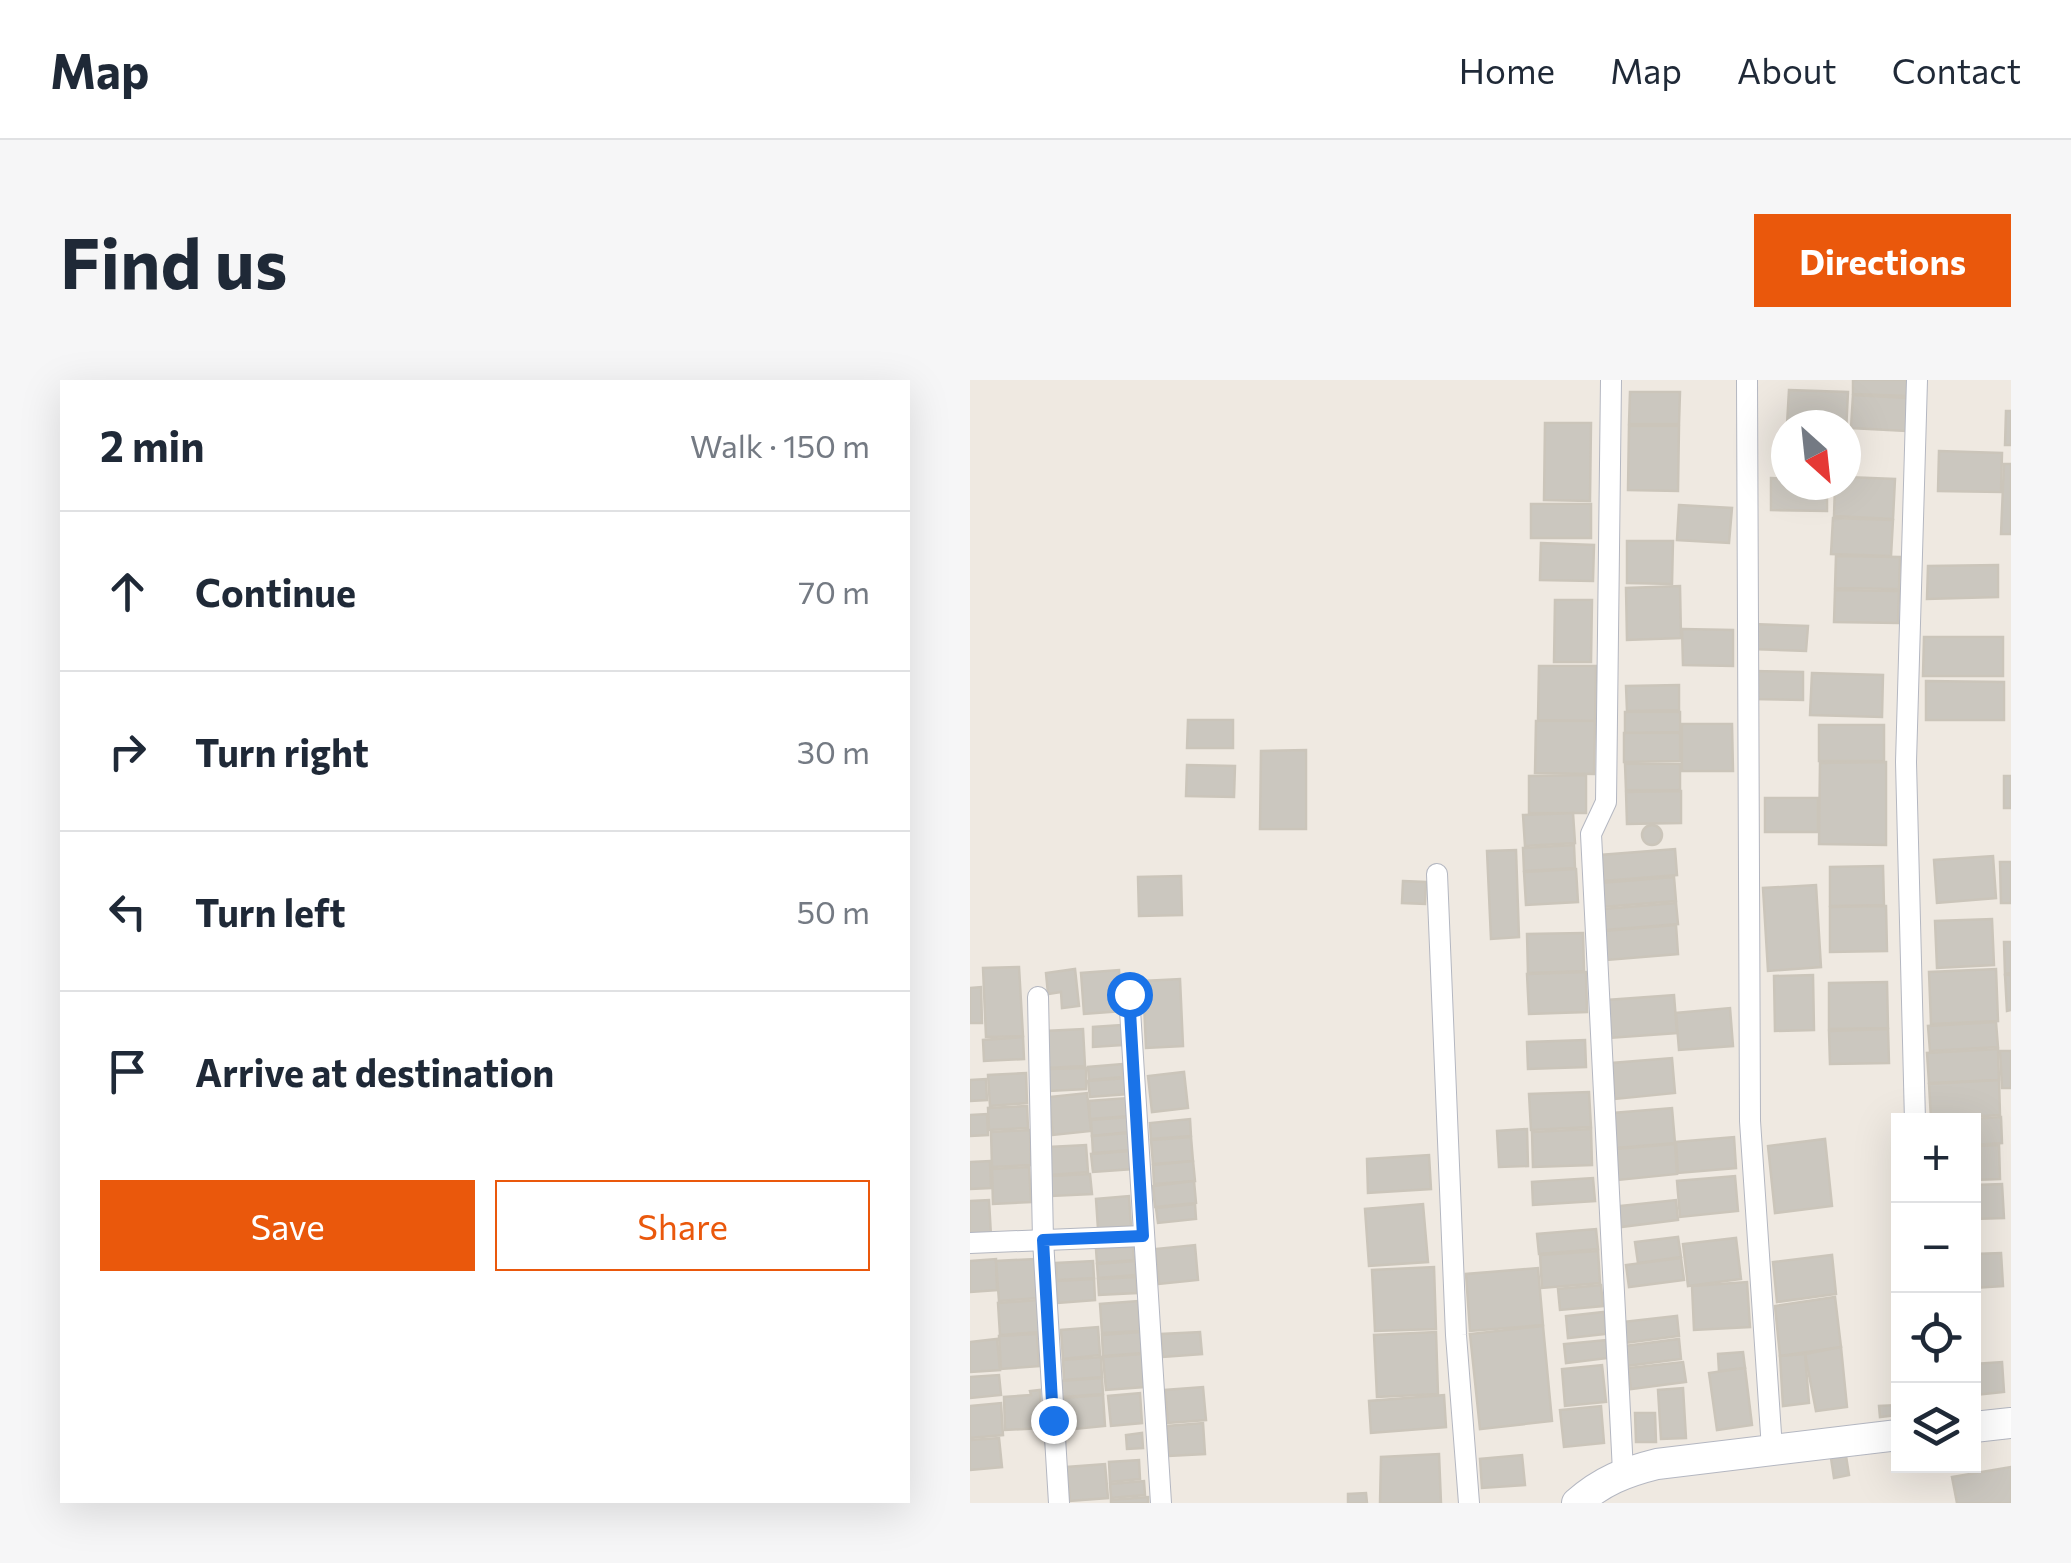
<!DOCTYPE html>
<html lang="en">
<head>
<meta charset="utf-8">
<style>
	body { margin:0; font-family:Commissioner,sans-serif; background:#f6f6f7; color:#1f2937 }
	.controls { position:absolute; right:30px; bottom:30px; display:grid; overflow:hidden; border-radius:0px; box-shadow:0 10px 40px #0002 }
	.controls button { width:90px; height:90px; display:grid; place-items:center; padding:0; border:0; border-bottom:2px solid #e0e1e3; background:#fff; color:#1f2937; font:50px sans-serif }
	.compass { position:absolute; left:801px; top:30px; width:90px; height:90px; border-radius:50%; background:#fff; box-shadow:0 10px 40px #0002; rotate:153deg }
	.stop { position:absolute; width:30px; height:30px; margin:-22px; border:8px solid #1a73e8; border-radius:50%; background:#fff }
	.stop.end { background:#1a73e8; border-color:#fff; box-shadow:0 2px 10px #0008 }
	.list { margin:0; padding:0; list-style:none }
	h2 { display:flex; justify-content:space-between; align-items:center; height:130px; margin:0; padding:0 40px; font-size:42px }
	h2 small { font-size:32px; font-weight:400; color:#747a83 }
	.list li { display:grid; grid-template-columns:65px 1fr auto; gap:30px; align-items:center; box-sizing:border-box; height:160px; padding:0 40px; border-top:2px solid #e0e1e3 }
	.list b { display:block; font-size:38px; white-space:nowrap }
	.list em { font-size:32px; font-style:normal; color:#747a83 }
	.actions { display:flex; gap:20px; padding:30px 40px }
	.actions a { flex:1; padding:22px 0; border:2px solid #ea580c; border-radius:0px; text-align:center; font-size:35px; color:#ea580c }
	.actions .main { background:#ea580c; color:#fff }
	.icon { flex:none; width:55px; height:55px; fill:none; stroke:currentColor; stroke-width:2; stroke-linecap:round; stroke-linejoin:round }
	.map { position:relative; flex:none; width:1041px; height:1123px; overflow:hidden; border-radius:0px }
	header { display:flex; align-items:center; gap:60px; box-sizing:border-box; height:140px; padding:0 50px; background:#fff; border-bottom:2px solid #e0e1e3 }
	header strong { font-size:48px }
	nav { display:flex; gap:55px; margin-inline-start:auto; font-size:35px }
	.intro { display:flex; align-items:center; justify-content:space-between; box-sizing:border-box; height:240px; padding:0 60px }
	h1 { margin:0; font-size:70px }
	.button { padding:25px 45px; border-radius:0px; background:#ea580c; color:#fff; font-size:35px; font-weight:700 }
	main { display:flex; gap:60px; padding:0 60px }
	aside { flex:1; background:#fff; border-radius:0px; box-shadow:0 10px 40px #0002 }
	.map>svg:first-child { display:block }
	.building { fill:#cbc7bf; stroke:#cbc5ba; stroke-width:2.5 }
	.lines { fill:none; stroke-linecap:round; stroke-linejoin:round }
	.street-casing { stroke:#b4b7c1; stroke-width:22 }
	.secondary-casing { stroke:#b4b7c1; stroke-width:32 }
	.street { stroke:#fff; stroke-width:20 }
	.secondary { stroke:#fff; stroke-width:30 }
	.route { stroke:#1a73e8; stroke-width:12 }
</style>
</head>
<body>
<header>
<strong>Map</strong>
<nav><a>Home</a><a>Map</a><a>About</a><a>Contact</a></nav>
</header>
<div class="intro"><h1>Find us</h1><a class="button">Directions</a></div>
<main>
<aside>
<h2>2 min<small>Walk · 150 m</small></h2>
<ul class="list">
<li><svg class="icon" aria-label="ahead" viewBox="0 0 24 24"><path d="M12 20V5M6 11l6-6 6 6"/></svg><div><b>Continue</b></div><em>70 m</em></li>
<li><svg class="icon" aria-label="right" viewBox="0 0 24 24"><path d="M7 20v-9h11M14 6l5 5-5 5"/></svg><div><b>Turn right</b></div><em>30 m</em></li>
<li><svg class="icon" aria-label="left" viewBox="0 0 24 24"><path d="M17 20v-9H6M10 6l-5 5 5 5"/></svg><div><b>Turn left</b></div><em>50 m</em></li>
<li><svg class="icon" aria-label="arrive" viewBox="0 0 24 24"><path d="M6 21V4h12l-3 4 3 4H6"/></svg><div><b>Arrive at destination</b></div></li>
</ul>
<div class="actions"><a class="main">Save</a><a>Share</a></div>
</aside>
<div class="map">
<svg width="1041" height="1123" viewBox="0 0 1041 1123">
	<rect width="100%" height="100%" fill="#efe9e1"/>
	<g class="building">
		<path d="M 883,0 L 939,0 L 938,16 L 883,14 Z"/>
		<path d="M 819,10 L 878,12 L 876,52 L 876,45 L 817,45 Z"/>
		<path d="M 660,12 L 710,12 L 709,44 L 659,44 Z"/>
		<path d="M 883,15 L 938,18 L 936,51 L 881,48 Z"/>
		<path d="M 1036,31 L 1041,31 L 1041,65 L 1035,65 Z"/>
		<path d="M 575,43 L 621,43 L 620,121 L 574,120 Z"/>
		<path d="M 659,46 L 709,46 L 708,111 L 658,110 Z"/>
		<path d="M 969,71 L 1032,73 L 1031,112 L 968,111 Z"/>
		<path d="M 1034,84 L 1041,84 L 1041,154 L 1031,154 Z"/>
		<path d="M 876,97 L 925,99 L 923,139 L 864,136 L 865,105 L 876,105 Z"/>
		<path d="M 801,98 L 816,99 L 816,105 L 857,105 L 857,131 L 801,130 Z"/>
		<rect x="561" y="124" width="60" height="34"/>
		<path d="M 709,125 L 762,128 L 759,163 L 707,160 Z"/>
		<path d="M 863,138 L 923,140 L 921,176 L 861,174 Z"/>
		<path d="M 657,161 L 703,161 L 702,204 L 657,203 Z"/>
		<path d="M 571,163 L 624,165 L 623,201 L 570,200 Z"/>
		<path d="M 866,176 L 930,177 L 929,209 L 865,208 Z"/>
		<path d="M 1028,185 L 1028,217 L 957,219 L 958,186 Z"/>
		<path d="M 710,206 L 711,258 L 657,260 L 656,208 Z"/>
		<path d="M 865,210 L 929,211 L 928,243 L 864,242 Z"/>
		<path d="M 585,220 L 622,220 L 621,282 L 584,282 Z"/>
		<path d="M 782,244 L 838,246 L 836,271 L 781,269 Z"/>
		<path d="M 712,249 L 763,250 L 763,286 L 713,285 Z"/>
		<path d="M 954,257 L 1033,257 L 1033,296 L 953,296 Z"/>
		<path d="M 569,286 L 626,286 L 625,341 L 568,340 Z"/>
		<path d="M 782,291 L 833,292 L 833,320 L 781,319 Z"/>
		<path d="M 842,293 L 913,295 L 912,337 L 840,335 Z"/>
		<path d="M 956,301 L 1034,302 L 1034,340 L 956,340 Z"/>
		<path d="M 709,305 L 709,330 L 657,331 L 656,306 Z"/>
		<path d="M 655,332 L 710,332 L 710,352 L 655,353 Z"/>
		<path d="M 218,340 L 263,340 L 263,368 L 217,368 Z"/>
		<path d="M 566,341 L 625,341 L 624,394 L 565,393 Z"/>
		<path d="M 712,344 L 762,344 L 763,391 L 712,391 Z"/>
		<rect x="849" y="345" width="65" height="36"/>
		<path d="M 654,353 L 710,353 L 710,381 L 654,382 Z"/>
		<path d="M 336,370 L 336,449 L 290,449 L 291,371 Z"/>
		<path d="M 916,382 L 916,465 L 849,464 L 850,383 Z"/>
		<path d="M 655,384 L 710,384 L 710,410 L 656,410 Z"/>
		<path d="M 217,385 L 265,386 L 264,417 L 216,416 Z"/>
		<path d="M 616,395 L 616,433 L 559,433 L 559,396 Z"/>
		<rect x="1034" y="396" width="7" height="32"/>
		<path d="M 711,411 L 711,443 L 657,444 L 656,412 Z"/>
		<rect x="795" y="418" width="53" height="34"/>
		<path d="M 603,433 L 605,463 L 555,466 L 553,435 Z"/>
		<circle cx="682" cy="455" r="10"/>
		<path d="M 604,465 L 605,488 L 554,491 L 553,468 Z"/>
		<path d="M 705,469 L 707,495 L 633,501 L 630,475 Z"/>
		<path d="M 546,470 L 549,557 L 521,559 L 517,471 Z"/>
		<path d="M 1023,476 L 1026,518 L 967,523 L 964,480 Z"/>
		<path d="M 1030,482 L 1041,482 L 1041,523 L 1031,523 Z"/>
		<path d="M 913,486 L 914,525 L 860,526 L 860,487 Z"/>
		<path d="M 606,489 L 608,522 L 556,525 L 554,492 Z"/>
		<path d="M 211,496 L 212,535 L 169,536 L 168,497 Z"/>
		<path d="M 704,497 L 706,521 L 632,527 L 630,503 Z"/>
		<path d="M 433,501 L 456,502 L 455,524 L 432,523 Z"/>
		<path d="M 846,505 L 851,587 L 798,591 L 793,508 Z"/>
		<path d="M 706,523 L 708,544 L 635,550 L 633,529 Z"/>
		<path d="M 916,526 L 917,571 L 860,572 L 860,527 Z"/>
		<path d="M 1022,539 L 1024,585 L 967,588 L 965,541 Z"/>
		<path d="M 706,545 L 708,574 L 637,580 L 634,551 Z"/>
		<path d="M 613,553 L 614,591 L 558,593 L 557,554 Z"/>
		<path d="M 1034,562 L 1041,562 L 1041,593 L 1035,594 Z"/>
		<path d="M 49,587 L 53,656 L 16,657 L 13,588 Z"/>
		<path d="M 105,589 L 109,626 L 92,628 L 91,612 L 78,614 L 76,593 Z"/>
		<path d="M 1026,589 L 1028,641 L 961,644 L 959,592 Z"/>
		<path d="M 149,590 L 152,631 L 114,634 L 111,593 Z"/>
		<path d="M 616,592 L 617,632 L 559,634 L 557,594 Z"/>
		<path d="M 843,595 L 844,650 L 805,651 L 804,596 Z"/>
		<path d="M 1035,595 L 1041,595 L 1041,630 L 1037,631 Z"/>
		<path d="M 210,599 L 213,666 L 176,668 L 173,601 Z"/>
		<path d="M 917,602 L 918,648 L 859,649 L 859,603 Z"/>
		<path d="M 11,607 L 12,643 L 0,643 L 0,608 Z"/>
		<path d="M 704,615 L 707,653 L 639,658 L 637,620 Z"/>
		<path d="M 760,628 L 763,666 L 709,670 L 706,633 Z"/>
		<path d="M 1026,642 L 1028,667 L 960,671 L 958,646 Z"/>
		<path d="M 151,645 L 152,665 L 123,667 L 123,647 Z"/>
		<path d="M 113,649 L 115,686 L 77,688 L 75,651 Z"/>
		<path d="M 918,649 L 919,683 L 860,684 L 859,651 Z"/>
		<path d="M 53,657 L 54,679 L 14,681 L 13,660 Z"/>
		<path d="M 615,660 L 616,687 L 558,689 L 557,662 Z"/>
		<path d="M 1028,669 L 1029,700 L 959,703 L 957,673 Z"/>
		<path d="M 1030,671 L 1041,671 L 1041,708 L 1032,708 Z"/>
		<path d="M 702,678 L 705,713 L 645,719 L 642,683 Z"/>
		<path d="M 152,684 L 153,697 L 119,700 L 118,687 Z"/>
		<path d="M 116,688 L 116,709 L 79,711 L 77,689 Z"/>
		<path d="M 214,692 L 218,728 L 182,732 L 178,696 Z"/>
		<path d="M 56,693 L 57,723 L 20,726 L 18,695 Z"/>
		<path d="M 156,698 L 158,714 L 120,717 L 118,701 Z"/>
		<path d="M 16,699 L 17,720 L 0,721 L 0,700 Z"/>
		<path d="M 1029,700 L 1030,735 L 961,739 L 959,704 Z"/>
		<path d="M 619,712 L 621,747 L 561,750 L 559,714 Z"/>
		<path d="M 117,713 L 121,751 L 83,755 L 79,717 Z"/>
		<path d="M 158,718 L 159,736 L 120,739 L 119,721 Z"/>
		<path d="M 57,726 L 58,748 L 19,750 L 18,728 Z"/>
		<path d="M 702,728 L 705,763 L 646,768 L 643,733 Z"/>
		<path d="M 17,734 L 18,755 L 0,756 L 0,735 Z"/>
		<path d="M 159,737 L 160,752 L 122,756 L 121,740 Z"/>
		<path d="M 1031,737 L 1032,763 L 1004,765 L 1004,741 L 973,741 Z"/>
		<path d="M 220,739 L 221,756 L 181,759 L 180,743 Z"/>
		<path d="M 557,749 L 558,786 L 529,787 L 527,751 Z"/>
		<path d="M 621,749 L 622,785 L 563,787 L 562,752 Z"/>
		<path d="M 60,750 L 61,785 L 22,787 L 21,752 Z"/>
		<path d="M 159,753 L 161,770 L 123,773 L 122,756 Z"/>
		<path d="M 221,757 L 223,781 L 183,784 L 181,760 Z"/>
		<path d="M 764,757 L 766,788 L 708,793 L 706,762 Z"/>
		<path d="M 855,759 L 862,826 L 805,833 L 798,766 Z"/>
		<path d="M 705,764 L 707,794 L 648,800 L 645,769 Z"/>
		<path d="M 116,765 L 118,792 L 80,795 L 79,767 Z"/>
		<path d="M 1029,765 L 1030,799 L 1004,800 L 1004,766 Z"/>
		<path d="M 161,771 L 163,789 L 123,792 L 121,774 Z"/>
		<path d="M 459,775 L 461,809 L 398,813 L 397,779 Z"/>
		<path d="M 20,781 L 21,808 L 0,809 L 0,782 Z"/>
		<path d="M 223,781 L 225,801 L 184,804 L 183,785 Z"/>
		<path d="M 59,787 L 61,822 L 23,824 L 22,789 Z"/>
		<path d="M 120,794 L 122,814 L 81,816 L 80,796 Z"/>
		<path d="M 765,796 L 768,831 L 710,837 L 707,801 Z"/>
		<path d="M 623,798 L 625,821 L 563,825 L 562,802 Z"/>
		<path d="M 224,801 L 226,823 L 185,827 L 183,806 Z"/>
		<path d="M 1032,804 L 1034,838 L 1004,839 L 1004,805 Z"/>
		<path d="M 159,816 L 161,846 L 128,849 L 126,819 Z"/>
		<path d="M 19,820 L 21,856 L 0,857 L 0,821 Z"/>
		<path d="M 706,820 L 708,840 L 651,847 L 649,826 Z"/>
		<path d="M 225,824 L 226,839 L 188,843 L 186,828 Z"/>
		<path d="M 453,824 L 458,882 L 399,886 L 395,829 Z"/>
		<path d="M 626,849 L 628,869 L 569,874 L 567,854 Z"/>
		<path d="M 708,857 L 711,877 L 668,883 L 665,862 Z"/>
		<path d="M 766,858 L 771,899 L 718,906 L 713,864 Z"/>
		<path d="M 225,865 L 228,900 L 189,904 L 185,869 Z"/>
		<path d="M 163,867 L 164,880 L 127,883 L 126,869 Z"/>
		<path d="M 628,871 L 630,903 L 572,908 L 570,875 Z"/>
		<path d="M 1031,873 L 1033,906 L 1004,908 L 1004,874 Z"/>
		<path d="M 862,875 L 866,914 L 807,922 L 803,882 Z"/>
		<path d="M 711,878 L 714,900 L 659,907 L 656,885 Z"/>
		<path d="M 26,879 L 27,910 L 0,912 L 0,881 Z"/>
		<path d="M 65,879 L 67,918 L 29,921 L 26,881 Z"/>
		<path d="M 123,881 L 124,898 L 87,900 L 86,883 Z"/>
		<path d="M 165,881 L 166,895 L 128,898 L 127,884 Z"/>
		<path d="M 464,887 L 466,949 L 405,951 L 402,890 Z"/>
		<path d="M 568,888 L 573,945 L 500,951 L 496,894 Z"/>
		<path d="M 166,897 L 167,913 L 129,915 L 128,899 Z"/>
		<path d="M 124,899 L 125,920 L 88,923 L 86,901 Z"/>
		<path d="M 777,902 L 780,947 L 724,950 L 722,906 Z"/>
		<path d="M 631,905 L 633,926 L 590,930 L 588,909 Z"/>
		<path d="M 865,917 L 871,967 L 810,976 L 805,926 Z"/>
		<path d="M 68,920 L 70,952 L 30,955 L 28,923 Z"/>
		<path d="M 168,921 L 170,951 L 132,953 L 130,924 Z"/>
		<path d="M 634,932 L 636,954 L 598,958 L 596,936 Z"/>
		<path d="M 707,936 L 709,956 L 654,963 L 652,942 Z"/>
		<path d="M 573,946 L 582,1041 L 510,1049 L 500,954 Z"/>
		<path d="M 128,947 L 130,975 L 93,979 L 91,950 Z"/>
		<path d="M 170,952 L 172,973 L 133,976 L 132,955 Z"/>
		<path d="M 230,952 L 232,974 L 193,977 L 191,954 Z"/>
		<path d="M 466,952 L 468,1014 L 407,1017 L 404,955 Z"/>
		<path d="M 67,954 L 69,986 L 31,989 L 29,956 Z"/>
		<path d="M 27,959 L 30,990 L 0,992 L 0,962 Z"/>
		<path d="M 709,959 L 711,979 L 656,986 L 654,966 Z"/>
		<path d="M 636,960 L 638,978 L 596,983 L 594,964 Z"/>
		<path d="M 871,967 L 877,1027 L 846,1031 L 835,974 Z"/>
		<path d="M 773,972 L 775,988 L 749,991 L 748,974 Z"/>
		<path d="M 172,974 L 174,1007 L 136,1010 L 133,977 Z"/>
		<path d="M 835,974 L 839,1023 L 813,1026 L 810,976 Z"/>
		<path d="M 131,977 L 132,997 L 94,1000 L 93,980 Z"/>
		<path d="M 713,982 L 716,1002 L 661,1009 L 658,988 Z"/>
		<path d="M 1032,982 L 1034,1012 L 1004,1015 L 1004,984 Z"/>
		<path d="M 632,985 L 636,1022 L 595,1026 L 592,989 Z"/>
		<path d="M 775,988 L 782,1045 L 747,1050 L 739,993 Z"/>
		<path d="M 29,995 L 31,1015 L 0,1018 L 0,997 Z"/>
		<path d="M 132,998 L 133,1014 L 91,1017 L 90,1001 Z"/>
		<path d="M 233,1007 L 236,1040 L 198,1043 L 195,1010 Z"/>
		<path d="M 713,1008 L 716,1058 L 691,1059 L 688,1010 Z"/>
		<path d="M 70,1010 L 71,1048 L 35,1050 L 34,1017 L 61,1015 L 60,1011 Z"/>
		<path d="M 170,1013 L 172,1043 L 141,1046 L 138,1016 Z"/>
		<path d="M 133,1015 L 135,1046 L 95,1050 L 93,1018 Z"/>
		<path d="M 474,1015 L 476,1047 L 401,1053 L 399,1021 Z"/>
		<path d="M 31,1023 L 33,1055 L 0,1058 L 0,1026 Z"/>
		<path d="M 928,1025 L 928,1035 L 910,1037 L 909,1026 Z"/>
		<path d="M 631,1026 L 634,1063 L 594,1067 L 590,1030 Z"/>
		<path d="M 665,1033 L 685,1033 L 686,1062 L 666,1062 Z"/>
		<path d="M 233,1043 L 235,1074 L 199,1076 L 197,1046 Z"/>
		<path d="M 172,1053 L 173,1068 L 157,1069 L 156,1055 Z"/>
		<path d="M 29,1058 L 32,1087 L 0,1090 L 0,1060 Z"/>
		<path d="M 469,1074 L 471,1123 L 410,1123 L 411,1077 Z"/>
		<path d="M 552,1075 L 555,1105 L 512,1108 L 510,1079 Z"/>
		<path d="M 876,1076 L 879,1095 L 864,1098 L 861,1078 Z"/>
		<path d="M 169,1080 L 170,1099 L 140,1102 L 139,1082 Z"/>
		<path d="M 135,1084 L 138,1118 L 100,1121 L 97,1087 Z"/>
		<path d="M 1041,1087 L 1041,1123 L 987,1123 L 982,1097 Z"/>
		<path d="M 174,1101 L 175,1115 L 141,1118 L 140,1104 Z"/>
		<path d="M 396,1113 L 397,1123 L 378,1123 L 378,1114 Z"/>
		<path d="M 178,1117 L 178,1123 L 141,1123 L 141,1120 Z"/>
	</g>
	<g class="lines">
		<g class="street-casing">
			<g id="street">
				<path d="M 641,0 L 636,422 L 621,454 L 653,1092"/>
				<path d="M 777,0 L 780,741 L 802,1069"/>
				<path d="M 467,494 L 486,955 L 499,1123"/>
				<path d="M 159,614 L 191,1123"/>
				<path d="M 68,617 L 73,860 L 89,1123"/>
				<path d="M 945,741 L 936,382 L 947,0"/>
				<path d="M 0,863 L 173,856"/>
			</g>
		</g>
		<g class="secondary-casing">
			<g id="secondary">
				<path d="M 1004,1047 L 1041,1043"/>
				<path d="M 607,1123 C 632,1101 655,1092 687,1084 L 928,1055"/>
			</g>
		</g>
		<use href="#street" class="street"/>
		<use href="#secondary" class="secondary"/>
	</g>
	<g class="lines">
		<path class="route" d="M 83,1040 L 73,860 L 173,856 L 159,614"/>
	</g>
</svg>
<div class="controls">
<button>+</button>
<button>−</button>
<button><svg class="icon" aria-label="locate" viewBox="0 0 24 24"><circle cx="12" cy="12" r="6"/><path d="M12 2v4M12 18v4M2 12h4M18 12h4"/></svg></button>
<button><svg class="icon" aria-label="layers" viewBox="0 0 24 24"><path d="M12 4l9 5-9 5-9-5zM3 14l9 5 9-5"/></svg></button>
</div>
<svg class="compass" viewBox="-18 -18 36 36"><path d="M0-13l5 13h-10z" fill="#e53935"/><path d="M0 13l5-13h-10z" fill="#747a83"/></svg>
<div class="stop" style="left:159px;top:614px"></div>
<div class="stop end" style="left:83px;top:1040px"></div>
</div>
</main>
</body>
</html>
